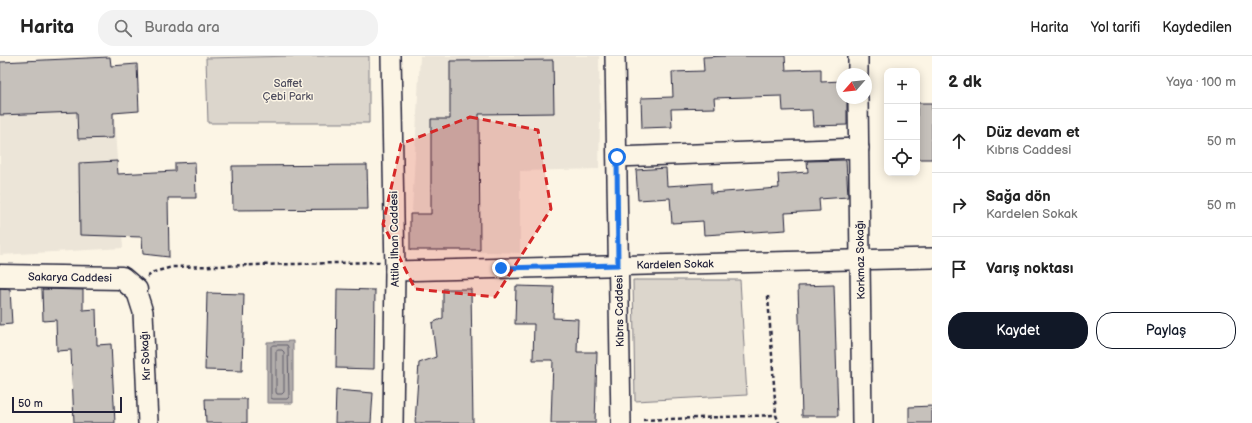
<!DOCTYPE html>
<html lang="tr">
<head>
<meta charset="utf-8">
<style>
	body { margin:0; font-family:"Balsamiq Sans",sans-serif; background:#f2f2f2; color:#222 }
	.controls { position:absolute; right:12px; top:12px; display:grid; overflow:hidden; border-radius:8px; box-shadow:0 2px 10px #0003 }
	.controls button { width:36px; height:36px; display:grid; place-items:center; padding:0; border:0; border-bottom:1px solid #e0e0e0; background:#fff; color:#222; font:20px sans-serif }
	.compass { position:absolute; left:836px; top:12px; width:36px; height:36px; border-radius:50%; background:#fff; box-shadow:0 2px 10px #0003; rotate:242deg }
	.scale { position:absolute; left:12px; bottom:10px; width:110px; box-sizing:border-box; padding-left:4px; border:2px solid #22223b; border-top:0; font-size:11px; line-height:14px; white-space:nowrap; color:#22223b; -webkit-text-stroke:3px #fcf5e5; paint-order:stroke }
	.stop { position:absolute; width:12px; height:12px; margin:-9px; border:3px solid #1a73e8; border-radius:50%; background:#fff }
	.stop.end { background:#1a73e8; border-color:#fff; box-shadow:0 1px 4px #0008 }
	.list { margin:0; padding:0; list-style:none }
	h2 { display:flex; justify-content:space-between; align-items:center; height:52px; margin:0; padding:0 16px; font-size:17px }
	h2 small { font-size:13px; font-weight:400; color:#767676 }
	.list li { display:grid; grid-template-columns:26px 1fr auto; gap:12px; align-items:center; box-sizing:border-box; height:64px; padding:0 16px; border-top:1px solid #e0e0e0 }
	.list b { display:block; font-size:15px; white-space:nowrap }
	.list p { margin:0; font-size:13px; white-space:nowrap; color:#767676 }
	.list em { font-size:13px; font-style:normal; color:#767676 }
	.actions { display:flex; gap:8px; padding:12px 16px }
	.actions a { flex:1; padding:9px 0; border:1px solid #111827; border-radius:16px; text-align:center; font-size:14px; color:#111827 }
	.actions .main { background:#111827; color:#fff }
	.icon { flex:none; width:22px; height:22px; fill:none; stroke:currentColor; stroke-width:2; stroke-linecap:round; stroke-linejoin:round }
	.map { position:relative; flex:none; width:932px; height:367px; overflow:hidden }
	header { display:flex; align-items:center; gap:24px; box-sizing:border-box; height:56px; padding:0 20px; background:#fff; border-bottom:1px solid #e0e0e0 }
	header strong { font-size:19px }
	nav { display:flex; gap:22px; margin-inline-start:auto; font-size:14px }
	.search { width:280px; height:36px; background:#f2f2f2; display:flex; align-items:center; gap:10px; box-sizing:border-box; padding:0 14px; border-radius:16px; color:#767676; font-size:15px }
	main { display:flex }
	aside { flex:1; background:#fff }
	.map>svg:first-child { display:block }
	.built { fill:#ece5d8 }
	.green { fill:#dcd6cc; stroke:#7f7c84 }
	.water { fill:#b2adab; stroke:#78757e }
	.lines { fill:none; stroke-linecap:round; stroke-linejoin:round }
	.shore { stroke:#5c5a68; stroke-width:1 }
	.building { fill:#c6c1bb; stroke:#22223b }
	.minor-casing { stroke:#22223b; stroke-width:22 }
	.major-casing { stroke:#22223b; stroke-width:25 }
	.path { stroke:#22223b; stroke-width:2.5; stroke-dasharray:4 3; stroke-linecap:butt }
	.minor { stroke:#fcf5e5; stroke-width:19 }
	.major { stroke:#fcf5e5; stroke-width:22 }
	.route { stroke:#1a73e8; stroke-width:5 }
	.marked { fill:#d62828; fill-opacity:0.2; stroke:#d62828; stroke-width:3; stroke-dasharray:8 5; stroke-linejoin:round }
	.labels { text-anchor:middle; stroke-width:3; stroke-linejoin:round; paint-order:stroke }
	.park-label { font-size:11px; fill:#504f5f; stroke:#fcf5e5 }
	.street-label { font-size:11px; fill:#22223b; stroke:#fcf5e5 }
</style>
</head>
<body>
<header>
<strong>Harita</strong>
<div class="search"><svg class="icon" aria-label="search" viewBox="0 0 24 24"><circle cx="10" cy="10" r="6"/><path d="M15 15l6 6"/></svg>Burada ara</div>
<nav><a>Harita</a><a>Yol tarifi</a><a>Kaydedilen</a></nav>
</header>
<main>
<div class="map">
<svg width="932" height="367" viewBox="0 0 932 367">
	<rect width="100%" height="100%" fill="#fcf5e5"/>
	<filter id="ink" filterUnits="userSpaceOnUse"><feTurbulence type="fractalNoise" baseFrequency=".025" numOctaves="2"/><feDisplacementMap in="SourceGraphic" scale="8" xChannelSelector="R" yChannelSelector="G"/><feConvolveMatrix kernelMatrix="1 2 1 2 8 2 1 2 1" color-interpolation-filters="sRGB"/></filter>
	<g filter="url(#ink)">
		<g class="built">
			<path d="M 420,0 L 599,0 L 600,65 L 599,113 L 520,115 L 520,197 L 410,194 Z"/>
			<path d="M 110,1 L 123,192 L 0,199 L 0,7 Z"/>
		</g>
		<g class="green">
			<path d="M 297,0 L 369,0 L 369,67 L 208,67 L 206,2 Z"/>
			<path d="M 740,224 L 747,339 L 635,345 L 633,224 Z"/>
		</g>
		<path class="water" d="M 293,285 L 293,347 L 267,347 L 267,286 Z"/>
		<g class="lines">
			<g class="shore">
				<path d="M 273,289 L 287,289 L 288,291 L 289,341 L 287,343 L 273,343 L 271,342 L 271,291 Z"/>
				<path d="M 278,294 L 282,294 L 284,296 L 284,336 L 282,338 L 277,338 L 276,336 L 276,296 Z"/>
			</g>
		</g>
		<g class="building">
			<path d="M 726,0 L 785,0 L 786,14 L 821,13 L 821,26 L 842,25 L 842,42 L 847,42 L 847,69 L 813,70 L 812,54 L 783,55 L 782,40 L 714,42 L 715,52 L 671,53 L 672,71 L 642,72 L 641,42 L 673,41 L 672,16 L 704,15 L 703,1 Z"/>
			<path d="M 110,1 L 111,10 L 137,8 L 139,55 L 113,57 L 113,82 L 78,83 L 77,56 L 0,59 L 0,6 Z"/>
			<path d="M 553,4 L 554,57 L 479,58 L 480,194 L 410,194 L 410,158 L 431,158 L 431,63 L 450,63 L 450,5 Z"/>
			<rect x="917" y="47" width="15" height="56"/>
			<path d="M 846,104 L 848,141 L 819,143 L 820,155 L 785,157 L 786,174 L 704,179 L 703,165 L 672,167 L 670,142 L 638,144 L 636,114 L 666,112 L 667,130 L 711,127 L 711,137 L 779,132 L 778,118 L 808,116 L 807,105 Z"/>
			<path d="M 117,105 L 118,118 L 175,115 L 175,107 L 195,106 L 196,142 L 168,142 L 169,201 L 143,198 L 142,181 L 80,179 L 79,107 Z"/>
			<path d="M 367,109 L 368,153 L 233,154 L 232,110 Z"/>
			<path d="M 834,229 L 838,360 L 802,360 L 798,230 Z"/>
			<path d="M 516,230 L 554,231 L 553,262 L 578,263 L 577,296 L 597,296 L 595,367 L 551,367 L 553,304 L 533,304 L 534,268 L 515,268 Z"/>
			<path d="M 0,232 L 10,233 L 12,268 L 0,269 Z"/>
			<path d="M 42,233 L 83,234 L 83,254 L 96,253 L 97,289 L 111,288 L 115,367 L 74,367 L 71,294 L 57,295 L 56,264 L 43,265 Z"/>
			<path d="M 337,233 L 375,234 L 374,313 L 336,312 Z"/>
			<path d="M 443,233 L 471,233 L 473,367 L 415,367 L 419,307 L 436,301 L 432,267 L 443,262 Z"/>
			<path d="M 207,237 L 244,238 L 242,315 L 205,314 Z"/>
			<path d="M 336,334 L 373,337 L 371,367 L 335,367 Z"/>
			<path d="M 205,343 L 247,343 L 247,367 L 206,367 Z"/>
			<path d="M 932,350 L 932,367 L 909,367 L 909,351 Z"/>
		</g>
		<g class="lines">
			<g class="minor-casing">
				<g id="minor">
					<path d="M 391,0 L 395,215 L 393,367"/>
					<path d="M 615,0 L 621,367"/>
					<path d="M 858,0 L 858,18"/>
					<path d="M 858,42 L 862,367"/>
					<path d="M 617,101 L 859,92"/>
					<path d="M 395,215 L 932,202"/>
					<path d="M 136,234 L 143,256 L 148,367"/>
				</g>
			</g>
			<g class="major-casing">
				<path id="major" d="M 0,220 L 122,222 L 136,234"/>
			</g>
			<g class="path">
				<path d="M 147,221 L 154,216 L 172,211 L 380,206"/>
				<path d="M 768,240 L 776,359 L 779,367"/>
				<path d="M 643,364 L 776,359"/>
			</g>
			<use href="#minor" class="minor"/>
			<use href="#major" class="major"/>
		</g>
	</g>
	<g class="lines" filter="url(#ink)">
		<path class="route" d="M 501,212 L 618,209 L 617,101"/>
	</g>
	<path class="marked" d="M 470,61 L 538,74 L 551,153 L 495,241 L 415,233 L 383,168 L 401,88 Z"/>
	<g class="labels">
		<g class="park-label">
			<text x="288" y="31">Saffet<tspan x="288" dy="13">Çebi Parkı</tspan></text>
		</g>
		<g class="street-label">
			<text transform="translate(394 183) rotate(-91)" y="4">Attila İlhan Caddesi</text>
			<text transform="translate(860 204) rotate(-91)" y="4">Korkmaz Sokağı</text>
			<text transform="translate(675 208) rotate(-1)" y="4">Kardelen Sokak</text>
			<text transform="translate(70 221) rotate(1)" y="4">Sakarya Caddesi</text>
			<text transform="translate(619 255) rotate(-91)" y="4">Kıbrıs Caddesi</text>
			<text transform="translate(145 300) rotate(-93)" y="4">Kır Sokağı</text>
		</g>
	</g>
</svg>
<div class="controls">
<button>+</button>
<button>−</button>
<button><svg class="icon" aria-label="locate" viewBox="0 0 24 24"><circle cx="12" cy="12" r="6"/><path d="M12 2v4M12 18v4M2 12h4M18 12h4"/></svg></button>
</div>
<svg class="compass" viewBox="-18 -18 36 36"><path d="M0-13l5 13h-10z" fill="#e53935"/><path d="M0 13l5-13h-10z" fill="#767676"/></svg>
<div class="scale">50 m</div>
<div class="stop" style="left:617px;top:101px"></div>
<div class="stop end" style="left:501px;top:212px"></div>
</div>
<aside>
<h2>2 dk<small>Yaya · 100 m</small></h2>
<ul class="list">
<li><svg class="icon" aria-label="ahead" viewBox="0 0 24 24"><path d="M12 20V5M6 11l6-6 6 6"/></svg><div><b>Düz devam et</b><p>Kıbrıs Caddesi</p></div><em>50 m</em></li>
<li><svg class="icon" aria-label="right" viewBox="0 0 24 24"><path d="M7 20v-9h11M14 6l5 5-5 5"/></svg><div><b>Sağa dön</b><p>Kardelen Sokak</p></div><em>50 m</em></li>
<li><svg class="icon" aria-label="arrive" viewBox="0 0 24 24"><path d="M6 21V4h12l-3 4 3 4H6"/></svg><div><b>Varış noktası</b></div></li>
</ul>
<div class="actions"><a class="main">Kaydet</a><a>Paylaş</a></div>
</aside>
</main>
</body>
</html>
